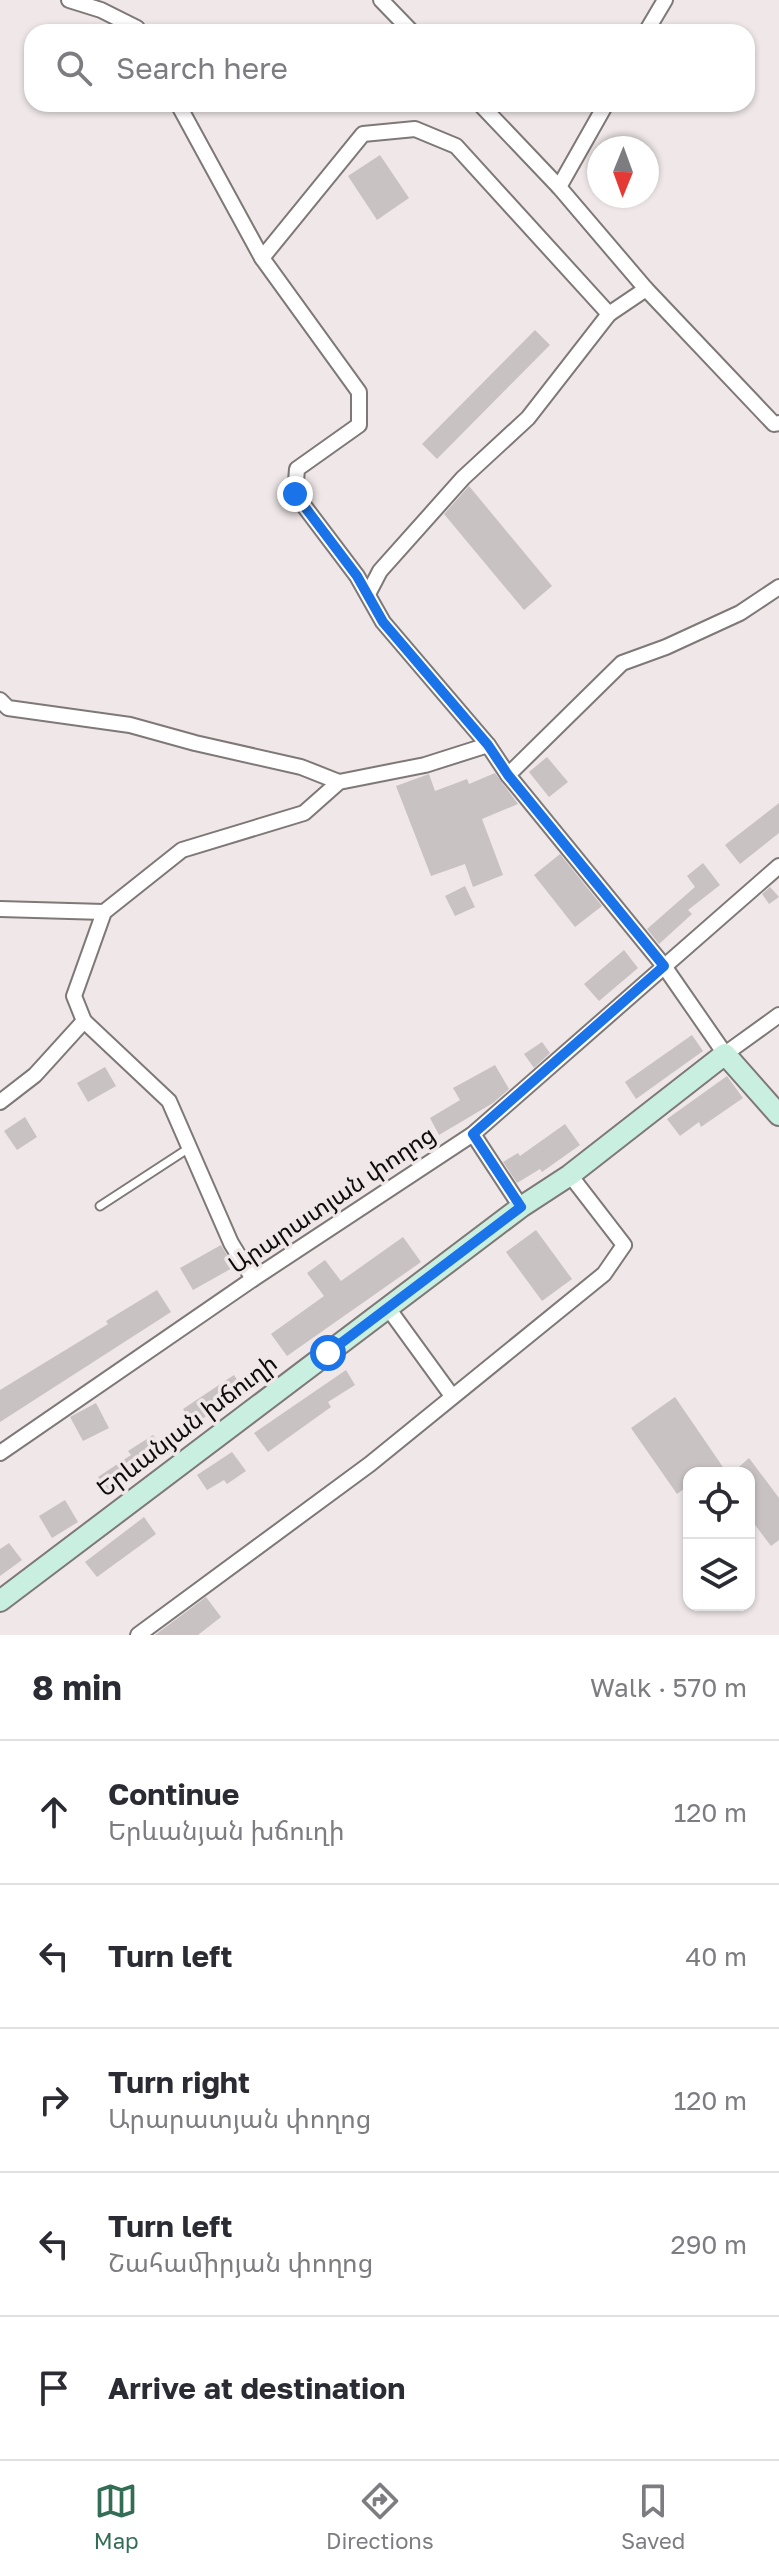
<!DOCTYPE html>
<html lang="en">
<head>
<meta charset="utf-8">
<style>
	body { margin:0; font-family:"Golos Text","Noto Sans Armenian",sans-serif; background:#f2f2f3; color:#2b2b33 }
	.controls { position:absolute; right:24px; bottom:24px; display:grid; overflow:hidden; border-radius:16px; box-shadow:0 2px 6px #0004 }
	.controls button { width:72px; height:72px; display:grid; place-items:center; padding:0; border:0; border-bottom:2px solid #e1e1e2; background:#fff; color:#2b2b33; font:40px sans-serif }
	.compass { position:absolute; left:587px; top:136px; width:72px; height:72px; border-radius:50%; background:#fff; box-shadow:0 2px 6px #0004; rotate:181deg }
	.stop { position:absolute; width:24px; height:24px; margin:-18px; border:6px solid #1a73e8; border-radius:50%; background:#fff }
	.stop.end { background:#1a73e8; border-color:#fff; box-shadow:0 2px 8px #0008 }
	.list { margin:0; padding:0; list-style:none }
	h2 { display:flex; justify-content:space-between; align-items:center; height:104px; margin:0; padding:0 32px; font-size:34px }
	h2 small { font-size:26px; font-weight:400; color:#7c7c81 }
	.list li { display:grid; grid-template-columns:52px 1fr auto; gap:24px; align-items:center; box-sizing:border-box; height:144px; padding:0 32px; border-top:2px solid #e1e1e2 }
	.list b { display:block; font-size:30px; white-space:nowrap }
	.list p { margin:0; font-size:26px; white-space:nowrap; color:#7c7c81 }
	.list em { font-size:26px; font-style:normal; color:#7c7c81 }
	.icon { flex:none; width:44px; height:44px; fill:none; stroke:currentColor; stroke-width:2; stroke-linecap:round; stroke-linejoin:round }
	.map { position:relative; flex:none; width:779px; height:1635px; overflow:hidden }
	.search { position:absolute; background:#fff; box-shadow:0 2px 6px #0004; left:24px; right:24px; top:24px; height:88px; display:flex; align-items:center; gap:20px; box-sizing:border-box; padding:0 28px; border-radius:24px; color:#7c7c81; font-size:30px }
	.sheet { height:824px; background:#fff }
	nav { display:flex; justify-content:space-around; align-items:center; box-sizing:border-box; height:112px; border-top:2px solid #e1e1e2; background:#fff; font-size:22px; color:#7c7c81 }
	nav a { display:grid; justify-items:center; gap:4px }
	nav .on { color:#336d56 }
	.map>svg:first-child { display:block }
	.building { fill:#c9c2c2 }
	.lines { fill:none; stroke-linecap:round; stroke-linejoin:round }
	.service-casing { stroke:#7e7877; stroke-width:11 }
	.minor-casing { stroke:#7e7877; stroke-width:18 }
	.secondary-casing { stroke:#7e7877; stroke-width:24 }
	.service { stroke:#fff; stroke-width:7 }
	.minor { stroke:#fff; stroke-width:14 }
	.secondary { stroke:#c9efe1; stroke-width:20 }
	.route { stroke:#1a73e8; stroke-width:10 }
	.labels { text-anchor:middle; stroke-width:7; stroke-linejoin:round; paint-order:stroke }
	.street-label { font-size:24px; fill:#0d0b0b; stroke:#f0e8e8 }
</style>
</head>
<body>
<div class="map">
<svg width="779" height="1635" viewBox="0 0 779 1635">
	<rect width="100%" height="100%" fill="#f0e8e8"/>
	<g class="building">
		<path d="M 380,155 L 409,198 L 377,220 L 348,176 Z"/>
		<path d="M 535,330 L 550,345 L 437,459 L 422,444 Z"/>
		<path d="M 469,486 L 552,586 L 524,610 L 444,514 Z"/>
		<path d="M 547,757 L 568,782 L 549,797 L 529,772 Z"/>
		<path d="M 495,773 L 518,804 L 482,819 L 503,875 L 473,887 L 465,864 L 431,876 L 396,786 L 429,774 L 435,791 L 467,779 L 469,784 Z"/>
		<path d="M 779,803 L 779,833 L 740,864 L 725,845 Z"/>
		<path d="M 560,854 L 602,906 L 575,927 L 534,875 Z"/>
		<path d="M 703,863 L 720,885 L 688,910 L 692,914 L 659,944 L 647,929 L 695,887 L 687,876 Z"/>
		<path d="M 465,886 L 475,907 L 455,916 L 445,896 Z"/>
		<path d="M 770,887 L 779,897 L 769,904 L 762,894 Z"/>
		<path d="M 624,950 L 638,968 L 599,1001 L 584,984 Z"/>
		<path d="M 692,1035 L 703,1051 L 636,1099 L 625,1082 Z"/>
		<path d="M 542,1042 L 550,1053 L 534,1068 L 524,1054 Z"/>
		<path d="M 495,1065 L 509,1089 L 493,1103 L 439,1135 L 430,1118 L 460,1100 L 453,1088 Z"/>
		<path d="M 105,1067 L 116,1086 L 88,1102 L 77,1083 Z"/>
		<path d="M 727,1076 L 743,1098 L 701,1127 L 699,1122 L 680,1136 L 667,1119 Z"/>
		<path d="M 25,1117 L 37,1137 L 17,1150 L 4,1131 Z"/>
		<path d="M 565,1124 L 580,1145 L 542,1172 L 540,1169 L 517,1183 L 503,1162 L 518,1153 L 520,1156 Z"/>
		<path d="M 536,1230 L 572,1279 L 542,1301 L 506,1252 Z"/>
		<path d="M 403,1237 L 421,1262 L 287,1356 L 271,1334 L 324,1296 L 307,1273 L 325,1260 L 341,1281 Z"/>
		<path d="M 221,1245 L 234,1267 L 193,1290 L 180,1268 Z"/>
		<path d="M 157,1290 L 171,1312 L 0,1422 L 0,1390 L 108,1324 L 106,1321 Z"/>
		<path d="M 346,1370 L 355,1385 L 328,1402 L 331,1407 L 268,1452 L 254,1433 Z"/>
		<path d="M 234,1375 L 244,1391 L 193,1425 L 183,1409 Z"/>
		<path d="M 675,1397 L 727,1473 L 689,1473 L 689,1485 L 677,1494 L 631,1428 Z"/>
		<path d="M 96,1403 L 109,1428 L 83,1441 L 70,1417 Z"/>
		<path d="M 153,1435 L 163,1450 L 127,1472 L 131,1478 L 108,1492 L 98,1477 L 131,1455 L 128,1451 Z"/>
		<path d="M 232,1452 L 246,1471 L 227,1484 L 224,1480 L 207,1490 L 197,1475 Z"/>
		<path d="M 749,1458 L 779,1498 L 779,1540 L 771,1546 L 749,1517 L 749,1473 L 732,1473 Z"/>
		<path d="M 65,1500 L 78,1522 L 52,1538 L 39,1516 Z"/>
		<path d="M 144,1517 L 156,1534 L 97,1577 L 85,1562 Z"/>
		<path d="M 9,1543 L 22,1560 L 0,1576 L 0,1549 Z"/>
		<path d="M 206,1597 L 221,1617 L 198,1635 L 155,1635 Z"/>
	</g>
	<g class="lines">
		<g class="service-casing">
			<path id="service" d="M 100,1206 L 189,1148"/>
		</g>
		<g class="minor-casing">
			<g id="minor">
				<path d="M 69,0 L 101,10 L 137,28 L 139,32"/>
				<path d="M 381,0 L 412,32"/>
				<path d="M 646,32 L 665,0"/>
				<path d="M 178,104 L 262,258 L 359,392 L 359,425 L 297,469 L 295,494 L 357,576 L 383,622 L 488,745 L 508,775 L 664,966 L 725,1054 L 779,1015"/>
				<path d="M 480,104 L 559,187 L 646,289"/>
				<path d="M 559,187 L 606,104"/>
				<path d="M 262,258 L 363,134 L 415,129 L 456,146 L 609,314 L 646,289 L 774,424 L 779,423"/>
				<path d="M 368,594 L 380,571 L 463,478 L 528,418 L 609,314"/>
				<path d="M 0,700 L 8,708 L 130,725 L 195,743 L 301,767 L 339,782"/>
				<path d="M 508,775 L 622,663 L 666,647 L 740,613 L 779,587"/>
				<path d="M 0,909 L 104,912"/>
				<path d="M 0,1102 L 35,1075 L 84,1021"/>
				<path d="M 473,1134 L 521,1207"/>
				<path d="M 253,1279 L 231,1243 L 169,1101 L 84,1021 L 74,996 L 104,912 L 182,850 L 304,813 L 339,782 L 425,765 L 488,745"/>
				<path d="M 388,1308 L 452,1396"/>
				<path d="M 0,1453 L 253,1279 L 473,1134 L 779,866"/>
				<path d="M 138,1635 L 370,1464 L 604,1274 L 624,1245 L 570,1175"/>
			</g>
		</g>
		<g class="secondary-casing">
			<path id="secondary" d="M 0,1601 L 521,1207 L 570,1175 L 725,1054 L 779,1115"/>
		</g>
		<use href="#service" class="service"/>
		<use href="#minor" class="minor"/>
		<use href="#secondary" class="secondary"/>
	</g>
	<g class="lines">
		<path class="route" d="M 295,494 L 357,576 L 383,622 L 488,745 L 508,775 L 664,966 L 473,1134 L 521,1207 L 328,1353"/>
	</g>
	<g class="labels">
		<g class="street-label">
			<text transform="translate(332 1200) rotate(-34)" y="8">Արարատյան փողոց</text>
			<text transform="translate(187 1426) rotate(-37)" y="8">Երևանյան խճուղի</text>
		</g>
	</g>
</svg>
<div class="controls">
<button><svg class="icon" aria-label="locate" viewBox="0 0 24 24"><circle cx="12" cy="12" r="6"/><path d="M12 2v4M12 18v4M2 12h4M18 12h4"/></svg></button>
<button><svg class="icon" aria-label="layers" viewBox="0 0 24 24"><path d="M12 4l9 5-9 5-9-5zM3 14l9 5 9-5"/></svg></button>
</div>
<svg class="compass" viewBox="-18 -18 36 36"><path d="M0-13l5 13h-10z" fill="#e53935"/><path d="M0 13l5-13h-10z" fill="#7c7c81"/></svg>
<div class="stop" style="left:328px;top:1353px"></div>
<div class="stop end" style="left:295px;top:494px"></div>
<div class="search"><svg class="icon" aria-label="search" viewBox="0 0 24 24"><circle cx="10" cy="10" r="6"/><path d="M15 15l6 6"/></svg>Search here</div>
</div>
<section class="sheet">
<h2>8 min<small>Walk · 570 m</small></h2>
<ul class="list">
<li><svg class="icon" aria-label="ahead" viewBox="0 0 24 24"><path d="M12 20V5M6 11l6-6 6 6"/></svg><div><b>Continue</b><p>Երևանյան խճուղի</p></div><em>120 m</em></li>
<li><svg class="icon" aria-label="left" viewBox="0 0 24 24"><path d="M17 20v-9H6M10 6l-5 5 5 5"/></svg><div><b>Turn left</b></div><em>40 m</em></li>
<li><svg class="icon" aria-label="right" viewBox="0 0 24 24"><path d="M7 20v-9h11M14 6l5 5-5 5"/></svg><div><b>Turn right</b><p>Արարատյան փողոց</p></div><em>120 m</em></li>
<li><svg class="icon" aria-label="left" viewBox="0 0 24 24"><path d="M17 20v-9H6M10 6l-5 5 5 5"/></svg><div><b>Turn left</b><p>Շահամիրյան փողոց</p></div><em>290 m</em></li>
<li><svg class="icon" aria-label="arrive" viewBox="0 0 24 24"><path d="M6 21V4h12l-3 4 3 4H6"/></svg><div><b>Arrive at destination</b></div></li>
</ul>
</section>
<nav>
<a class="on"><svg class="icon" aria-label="map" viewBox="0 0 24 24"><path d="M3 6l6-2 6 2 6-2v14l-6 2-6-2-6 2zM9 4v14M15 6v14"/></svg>Map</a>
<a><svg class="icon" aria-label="directions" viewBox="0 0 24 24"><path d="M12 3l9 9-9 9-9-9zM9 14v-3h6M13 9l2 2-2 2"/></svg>Directions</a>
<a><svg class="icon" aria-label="saved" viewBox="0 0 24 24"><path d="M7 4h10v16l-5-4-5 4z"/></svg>Saved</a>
</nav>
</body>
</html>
